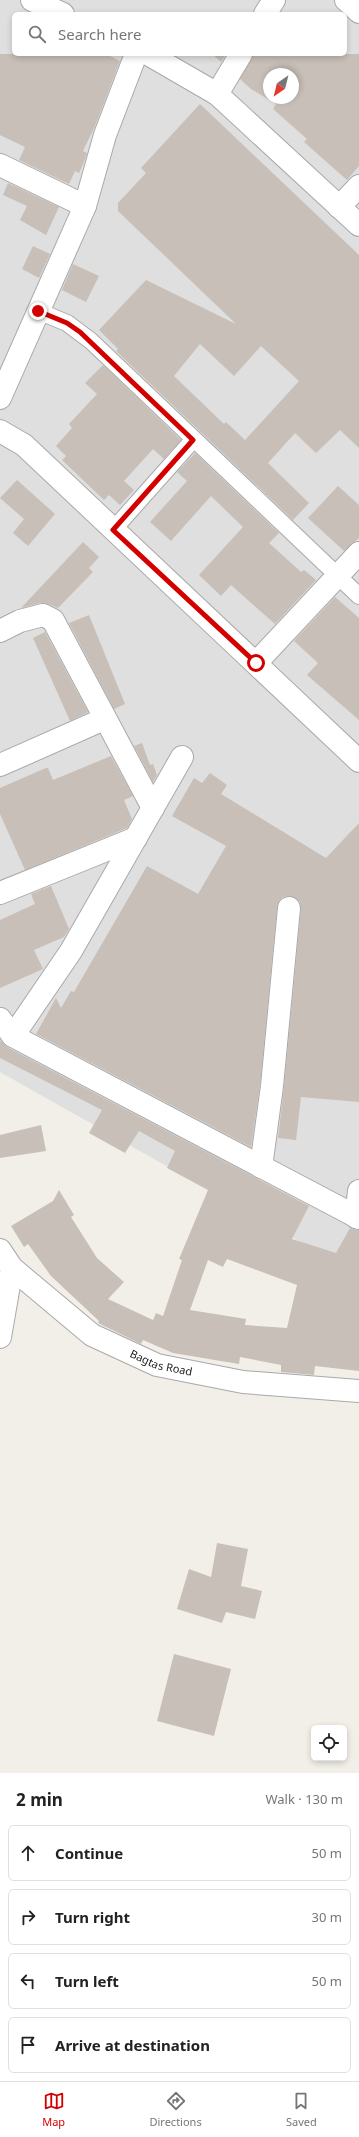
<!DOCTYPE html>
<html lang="en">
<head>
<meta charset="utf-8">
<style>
	body { margin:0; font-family:"Noto Sans",sans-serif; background:#f6f6f6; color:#222 }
	.controls { position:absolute; right:12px; bottom:12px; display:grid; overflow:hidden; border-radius:6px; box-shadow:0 2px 6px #0003 }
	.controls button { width:36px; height:36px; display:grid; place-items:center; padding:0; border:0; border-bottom:1px solid #e0e0e0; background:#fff; color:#222; font:20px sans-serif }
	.compass { position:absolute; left:263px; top:68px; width:36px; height:36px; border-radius:50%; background:#fff; box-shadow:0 2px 6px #0003; rotate:215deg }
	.stop { position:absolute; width:12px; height:12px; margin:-9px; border:3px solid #d40000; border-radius:50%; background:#fff }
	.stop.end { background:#d40000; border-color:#fff; box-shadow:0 1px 4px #0008 }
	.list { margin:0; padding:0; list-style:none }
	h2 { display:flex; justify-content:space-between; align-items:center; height:52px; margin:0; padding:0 16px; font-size:17px }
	h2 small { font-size:13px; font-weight:400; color:#767676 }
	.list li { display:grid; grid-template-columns:26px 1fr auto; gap:12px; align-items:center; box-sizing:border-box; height:56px; margin:0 8px 8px; padding:0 8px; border:1px solid #e0e0e0; border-radius:6px }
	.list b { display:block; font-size:15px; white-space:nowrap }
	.list em { font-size:13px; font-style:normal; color:#767676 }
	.icon { flex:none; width:22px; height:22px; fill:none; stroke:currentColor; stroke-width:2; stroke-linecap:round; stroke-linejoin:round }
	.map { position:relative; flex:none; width:359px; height:1773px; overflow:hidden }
	.search { position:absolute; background:#fff; box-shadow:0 2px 6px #0003; left:12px; right:12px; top:12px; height:44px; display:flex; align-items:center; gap:10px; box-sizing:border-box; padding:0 14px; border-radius:6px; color:#767676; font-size:15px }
	.sheet { height:308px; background:#fff }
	nav { display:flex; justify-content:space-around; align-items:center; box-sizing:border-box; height:56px; border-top:1px solid #e0e0e0; background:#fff; font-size:11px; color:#767676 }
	nav a { display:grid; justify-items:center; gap:2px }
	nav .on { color:#d40000 }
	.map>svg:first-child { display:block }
	.residential { fill:#e0dfdf; fill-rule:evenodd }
	.building { fill:#c7bfb8; fill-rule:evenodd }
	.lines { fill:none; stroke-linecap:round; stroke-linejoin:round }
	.service-casing { stroke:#a9a9a9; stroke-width:18 }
	.minor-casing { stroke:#a9a9a9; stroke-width:24 }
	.tertiary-casing { stroke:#a9a9a9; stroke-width:24 }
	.service { stroke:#fff; stroke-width:16 }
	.minor { stroke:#fff; stroke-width:22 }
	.tertiary { stroke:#fff; stroke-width:22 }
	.route { stroke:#d40000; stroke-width:5 }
	.labels { text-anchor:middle; stroke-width:3; stroke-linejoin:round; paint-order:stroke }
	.street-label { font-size:11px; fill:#222; stroke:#fff }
</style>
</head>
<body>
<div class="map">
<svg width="359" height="1773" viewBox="0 0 359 1773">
	<rect width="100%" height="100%" fill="#f2efe9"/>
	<path class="residential" d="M 0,0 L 359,0 L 359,1275 L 0,1072 ZM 14,14 L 345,14 L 345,54 L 14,54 ZM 269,74 L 293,74 L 293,98 L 269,98 Z"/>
	<g class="building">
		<path d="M 0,54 L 106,54 L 120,61 L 95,126 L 83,151 L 87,153 L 84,162 L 79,173 L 75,171 L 69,184 L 19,160 L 25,147 L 0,135 Z"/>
		<path d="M 212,54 L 226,54 L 221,62 Z"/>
		<path d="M 253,54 L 359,54 L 359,166 L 347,180 L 304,142 L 307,139 L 273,109 L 276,104 L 251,89 L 240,79 ZM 269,74 L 293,74 L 293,98 L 269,98 Z"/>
		<path d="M 200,104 L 359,255 L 359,448 L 340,430 L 316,453 L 295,433 L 268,463 L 309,503 L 293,520 L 116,351 L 118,349 L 99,330 L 146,280 L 236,324 L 118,211 L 118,203 L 146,173 L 141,168 ZM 200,344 L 234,376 L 261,346 L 299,381 L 245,440 L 226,422 L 224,424 L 174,376 Z"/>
		<path d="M 8,183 L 59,207 L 46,235 L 20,220 L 27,206 L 3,195 Z"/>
		<path d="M 33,246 L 50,254 L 39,278 L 22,269 Z"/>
		<path d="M 73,264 L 99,276 L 86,302 L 62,290 Z"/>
		<path d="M 103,365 L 181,440 L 164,459 L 153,449 L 124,481 L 134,490 L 120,505 L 109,495 L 104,500 L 62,460 L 66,456 L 56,446 L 72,428 L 69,424 L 97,394 L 85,383 Z"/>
		<path d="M 195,453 L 279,533 L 269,543 L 301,572 L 304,570 L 316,580 L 275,624 L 231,585 L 221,596 L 199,575 L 243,527 L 211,496 L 171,541 L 150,522 L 187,481 L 177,472 Z"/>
		<path d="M 17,480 L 55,514 L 28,546 L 13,533 L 24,519 L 0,498 Z"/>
		<path d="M 338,486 L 359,505 L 359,538 L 344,551 L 308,518 Z"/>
		<path d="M 83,542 L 99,557 L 89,568 L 93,572 L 58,608 L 49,604 L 40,603 L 21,608 Z"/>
		<path d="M 335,597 L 359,618 L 359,720 L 307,675 L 318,663 L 294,641 Z"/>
		<path d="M 89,615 L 125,704 L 114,709 L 69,623 Z"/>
		<path d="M 45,632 L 88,712 L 70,721 L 33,638 Z"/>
		<path d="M 142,743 L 150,765 L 153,764 L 157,775 L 153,782 L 134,746 Z"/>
		<path d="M 111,756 L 133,796 L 124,800 L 132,819 L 127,828 L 25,870 L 0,814 L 0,788 L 46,768 L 48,768 L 53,780 Z"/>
		<path d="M 210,773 L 227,785 L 221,794 L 326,858 L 359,823 L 359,1102 L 301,1097 L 296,1140 L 278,1138 L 284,1087 L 301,909 L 300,902 L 296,898 L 290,896 L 283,897 L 279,901 L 277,907 L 260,1085 L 251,1147 L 36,1034 L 56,998 L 61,1008 L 71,991 L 74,992 L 147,866 L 198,894 L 226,846 L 172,816 L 194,778 L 202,783 Z"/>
		<path d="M 51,886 L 69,929 L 64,937 L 34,950 L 43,969 L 0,988 L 0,920 L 35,904 L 31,894 Z"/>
		<path d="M 0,1040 L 7,1047 L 309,1206 L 292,1239 L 336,1253 L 350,1228 L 359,1230 L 359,1371 L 315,1366 L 314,1375 L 281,1372 L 281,1365 L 240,1357 L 239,1364 L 173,1353 L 143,1340 L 141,1344 L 98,1323 L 99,1321 L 51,1276 L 28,1244 L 24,1247 L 11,1226 L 53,1201 L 59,1190 L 74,1215 L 71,1217 L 97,1258 L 124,1282 L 108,1299 L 153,1320 L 156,1313 L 163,1316 L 182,1260 L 179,1259 L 208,1190 L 167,1168 L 175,1151 L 139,1131 L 125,1153 L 89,1133 L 102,1110 L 0,1058 ZM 227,1259 L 297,1285 L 287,1328 L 245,1325 L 246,1319 L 190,1310 L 208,1260 L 223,1267 Z"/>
		<path d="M 41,1125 L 46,1151 L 0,1158 L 0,1135 Z"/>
		<path d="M 217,1543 L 248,1549 L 241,1586 L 262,1591 L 255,1619 L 226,1612 L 222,1623 L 177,1609 L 189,1569 L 211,1577 Z"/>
		<path d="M 174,1654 L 231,1669 L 214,1736 L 157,1721 Z"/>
	</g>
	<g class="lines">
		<g class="service-casing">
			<g id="service">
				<path d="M 38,311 L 67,323 L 91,341 L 359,596"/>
				<path d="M 113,530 L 193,440"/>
			</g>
		</g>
		<g class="minor-casing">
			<g id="minor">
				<path d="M 32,0 L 63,14"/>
				<path d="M 346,0 L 359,12"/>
				<path d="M 265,14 L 274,0"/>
				<path d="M 148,54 L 217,94 L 359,225"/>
				<path d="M 217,94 L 241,54"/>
				<path d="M 0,165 L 85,206"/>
				<path d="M 339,207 L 359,186"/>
				<path d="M 0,398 L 85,206 L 105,135 L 136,54"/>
				<path d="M 0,431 L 24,445 L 359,761"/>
				<path d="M 0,631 L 20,621 L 43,615 L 53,620 L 153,808"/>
				<path d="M 256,663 L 359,553"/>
				<path d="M 0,765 L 104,719"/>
				<path d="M 0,893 L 136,838"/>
				<path d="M 0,1019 L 13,1036 L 359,1218"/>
				<path d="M 13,1036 L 71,951 L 182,757"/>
				<path d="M 261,1167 L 272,1086 L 289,908"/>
				<path d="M 356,1217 L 359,1191"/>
				<path d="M 0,1337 L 12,1268"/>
			</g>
		</g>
		<g class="tertiary-casing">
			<g id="tertiary">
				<path id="s1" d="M 0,1250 L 12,1268 L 92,1335 L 157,1365 L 243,1382 L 359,1391"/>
			</g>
		</g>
		<use href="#service" class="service"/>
		<use href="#minor" class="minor"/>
		<use href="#tertiary" class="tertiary"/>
	</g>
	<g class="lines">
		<path class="route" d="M 38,311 L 67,323 L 80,332 L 193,440 L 113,530 L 256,663"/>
	</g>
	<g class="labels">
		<g class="street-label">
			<text dy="4" stroke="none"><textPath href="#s1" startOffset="201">Bagtas Road</textPath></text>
		</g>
	</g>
</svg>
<div class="controls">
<button><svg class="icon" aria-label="locate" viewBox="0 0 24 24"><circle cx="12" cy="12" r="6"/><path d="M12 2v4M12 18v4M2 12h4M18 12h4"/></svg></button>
</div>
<svg class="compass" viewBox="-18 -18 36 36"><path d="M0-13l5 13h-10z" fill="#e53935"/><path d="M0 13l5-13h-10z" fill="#767676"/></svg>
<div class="stop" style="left:256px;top:663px"></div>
<div class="stop end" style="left:38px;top:311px"></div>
<div class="search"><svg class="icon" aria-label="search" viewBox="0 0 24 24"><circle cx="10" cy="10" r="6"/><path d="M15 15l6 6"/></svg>Search here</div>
</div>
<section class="sheet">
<h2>2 min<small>Walk · 130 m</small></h2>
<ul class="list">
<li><svg class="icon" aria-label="ahead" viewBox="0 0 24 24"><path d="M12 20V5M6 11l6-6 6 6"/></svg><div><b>Continue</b></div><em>50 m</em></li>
<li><svg class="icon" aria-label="right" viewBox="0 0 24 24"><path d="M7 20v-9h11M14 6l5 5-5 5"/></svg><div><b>Turn right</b></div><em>30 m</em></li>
<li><svg class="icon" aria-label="left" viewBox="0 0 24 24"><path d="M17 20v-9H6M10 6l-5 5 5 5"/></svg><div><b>Turn left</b></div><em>50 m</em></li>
<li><svg class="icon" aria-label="arrive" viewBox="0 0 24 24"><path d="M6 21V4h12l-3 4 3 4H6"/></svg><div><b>Arrive at destination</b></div></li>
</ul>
</section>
<nav>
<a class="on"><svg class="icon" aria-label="map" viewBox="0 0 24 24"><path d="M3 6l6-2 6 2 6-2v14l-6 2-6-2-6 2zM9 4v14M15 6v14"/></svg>Map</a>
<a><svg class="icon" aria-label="directions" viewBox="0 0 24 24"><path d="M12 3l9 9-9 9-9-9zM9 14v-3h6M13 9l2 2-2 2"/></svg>Directions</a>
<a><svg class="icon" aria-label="saved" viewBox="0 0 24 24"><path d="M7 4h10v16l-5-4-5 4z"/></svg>Saved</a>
</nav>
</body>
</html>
